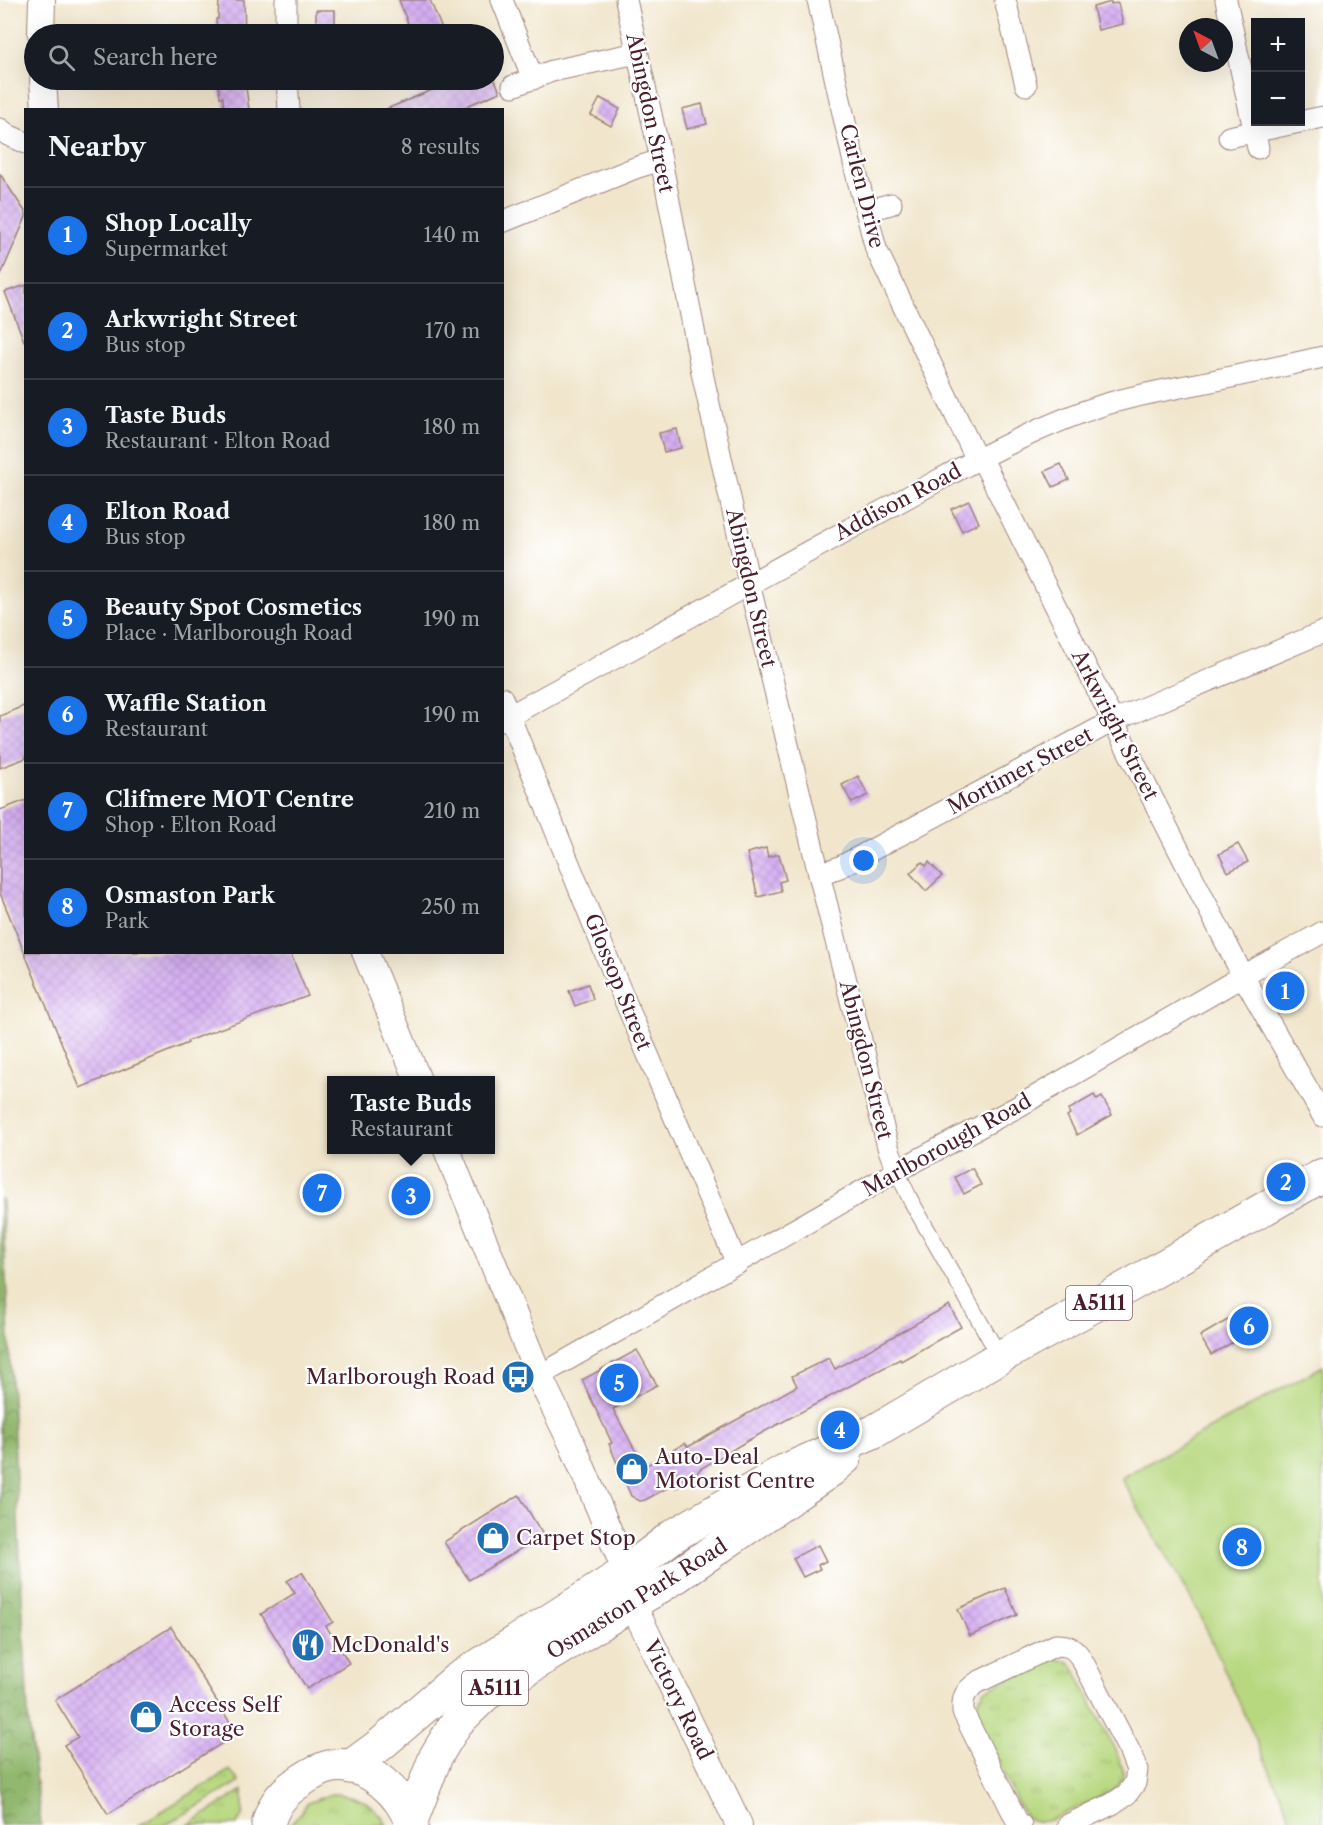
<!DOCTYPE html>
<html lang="en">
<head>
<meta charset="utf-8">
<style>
	body { margin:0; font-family:"Libre Caslon Text",serif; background:#242831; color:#f1f3f6 }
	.controls { position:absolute; right:18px; top:18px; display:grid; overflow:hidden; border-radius:0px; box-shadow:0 6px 24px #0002 }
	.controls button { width:54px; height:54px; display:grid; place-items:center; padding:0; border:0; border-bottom:2px solid #363941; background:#171b24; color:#f1f3f6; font:30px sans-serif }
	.compass { position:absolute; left:1179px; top:18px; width:54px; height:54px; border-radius:50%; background:#171b24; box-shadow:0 6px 24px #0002; rotate:319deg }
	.you { position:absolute; left:864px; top:861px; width:21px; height:21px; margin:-15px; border:4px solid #fff; border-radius:50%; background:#1a73e8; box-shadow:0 0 0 9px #1a73e833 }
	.badge { display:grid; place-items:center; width:39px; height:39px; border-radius:50%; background:#1a73e8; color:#fff; font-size:20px; font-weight:700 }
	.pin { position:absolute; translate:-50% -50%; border:3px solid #fff; box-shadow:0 2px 6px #0006 }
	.popup { position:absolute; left:327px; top:1076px; width:168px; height:78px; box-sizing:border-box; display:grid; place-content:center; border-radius:0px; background:#171b24; filter:drop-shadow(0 2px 4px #0005); font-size:20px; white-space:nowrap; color:#9ea1a6 }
	.popup b { font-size:22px; color:#f1f3f6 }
	.popup::after { content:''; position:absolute; left:50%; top:100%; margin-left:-12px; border:12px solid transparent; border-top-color:#171b24 }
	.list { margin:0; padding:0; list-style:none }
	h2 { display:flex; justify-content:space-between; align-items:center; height:78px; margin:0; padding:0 24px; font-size:26px }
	h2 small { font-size:20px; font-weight:400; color:#9ea1a6 }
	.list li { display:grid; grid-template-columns:39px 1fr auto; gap:18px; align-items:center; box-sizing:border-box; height:96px; padding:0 24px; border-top:2px solid #363941 }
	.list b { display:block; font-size:22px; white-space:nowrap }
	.list p { margin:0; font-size:20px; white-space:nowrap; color:#9ea1a6 }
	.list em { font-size:20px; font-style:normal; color:#9ea1a6 }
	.icon { flex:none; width:33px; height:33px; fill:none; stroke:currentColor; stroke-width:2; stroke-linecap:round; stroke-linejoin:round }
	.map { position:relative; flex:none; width:1323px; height:1825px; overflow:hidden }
	.search { position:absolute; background:#171b24; box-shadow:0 6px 24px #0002; left:24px; top:24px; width:480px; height:66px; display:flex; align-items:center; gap:15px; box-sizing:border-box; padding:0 21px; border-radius:33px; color:#9ea1a6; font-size:22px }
	.panel { position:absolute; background:#171b24; box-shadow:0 6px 24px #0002; left:24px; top:108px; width:480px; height:846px; border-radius:0px }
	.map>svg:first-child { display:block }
	.grass { fill:url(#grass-tufts); stroke:#807c55; stroke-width:1.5 }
	.forest { fill:url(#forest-crowns); stroke:#6e6c4c; stroke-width:1.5 }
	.green { fill:#b7d87f; stroke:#807c55; stroke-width:1.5 }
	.building { fill:url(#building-cross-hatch) }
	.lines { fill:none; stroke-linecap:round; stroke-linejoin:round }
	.pedestrian-casing { stroke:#9e827c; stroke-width:17 }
	.minor-casing { stroke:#9e827c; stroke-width:23 }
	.tertiary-casing { stroke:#9e827c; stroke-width:28 }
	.trunk-casing { stroke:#9e827c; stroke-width:35 }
	.pedestrian { stroke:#fff; stroke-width:15 }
	.minor { stroke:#fff; stroke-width:21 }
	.tertiary { stroke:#fff; stroke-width:26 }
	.trunk { stroke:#fff; stroke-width:33 }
	.labels { text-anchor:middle; stroke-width:4.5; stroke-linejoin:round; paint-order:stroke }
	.shield { fill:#fff; stroke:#80626b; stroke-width:1.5 }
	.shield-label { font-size:20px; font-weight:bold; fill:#4a1f2b }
	.street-label { font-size:21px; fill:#4a1f2b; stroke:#fff }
	.poi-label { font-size:21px; fill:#4a1f2b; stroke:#fff; text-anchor:start }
</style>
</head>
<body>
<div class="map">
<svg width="1323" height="1825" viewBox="0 0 1323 1825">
	<defs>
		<pattern id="grass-tufts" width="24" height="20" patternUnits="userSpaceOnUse" patternTransform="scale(1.5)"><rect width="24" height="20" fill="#b7d87f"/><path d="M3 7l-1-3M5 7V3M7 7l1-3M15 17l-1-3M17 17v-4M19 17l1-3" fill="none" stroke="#9fb96e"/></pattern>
		<pattern id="forest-crowns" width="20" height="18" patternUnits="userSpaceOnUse" patternTransform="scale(1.5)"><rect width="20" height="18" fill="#91b86e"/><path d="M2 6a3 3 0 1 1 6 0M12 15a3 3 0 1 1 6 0" fill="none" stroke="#78955b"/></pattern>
		<pattern id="building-cross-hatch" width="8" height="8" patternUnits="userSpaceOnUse" patternTransform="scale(1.5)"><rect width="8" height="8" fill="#d6aff2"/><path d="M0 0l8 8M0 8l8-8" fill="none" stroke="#b996d0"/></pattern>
	</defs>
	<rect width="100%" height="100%" fill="#fff"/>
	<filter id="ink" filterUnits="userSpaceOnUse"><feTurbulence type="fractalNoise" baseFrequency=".0167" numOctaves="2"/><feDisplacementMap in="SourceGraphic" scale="12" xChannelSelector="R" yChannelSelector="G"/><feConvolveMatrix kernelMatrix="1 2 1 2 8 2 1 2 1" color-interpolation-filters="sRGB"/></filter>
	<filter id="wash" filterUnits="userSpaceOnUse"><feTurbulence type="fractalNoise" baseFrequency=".008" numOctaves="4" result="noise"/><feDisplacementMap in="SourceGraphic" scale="24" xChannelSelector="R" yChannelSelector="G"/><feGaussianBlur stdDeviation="1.35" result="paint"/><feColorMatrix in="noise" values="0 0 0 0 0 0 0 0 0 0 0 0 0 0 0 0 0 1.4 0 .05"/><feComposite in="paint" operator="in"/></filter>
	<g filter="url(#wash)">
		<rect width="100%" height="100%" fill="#f1e6cc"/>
		<g class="grass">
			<path d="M 1054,1658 L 1068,1662 L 1073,1666 L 1119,1758 L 1123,1770 L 1123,1779 L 1113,1791 L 1051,1820 L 1039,1822 L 1032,1820 L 1026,1817 L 1017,1802 L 977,1715 L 976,1703 L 985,1690 L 1048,1660 Z"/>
			<path d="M 230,1770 L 239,1782 L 166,1825 L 139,1825 Z"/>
			<path d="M 243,1790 L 243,1813 L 237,1825 L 188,1825 Z"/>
			<path d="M 331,1794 C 356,1794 374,1803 387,1825 L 290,1825 L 308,1803 Z"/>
		</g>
		<path class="forest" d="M 0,1198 L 2,1199 L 28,1715 L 41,1825 L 0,1825 Z"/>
		<path class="green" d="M 1323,1366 L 1323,1825 L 1294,1825 L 1200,1615 L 1121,1478 Z"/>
		<g id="blocks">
			<g class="building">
				<path d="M 219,0 L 244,0 L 245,34 L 217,34 L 216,19 L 218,19 Z"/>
				<path d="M 399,0 L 430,0 L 444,34 L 412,34 Z"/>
				<path d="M 1111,2 L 1111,4 L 1118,3 L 1123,24 L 1098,30 L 1093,7 Z"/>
				<rect x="316" y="10" width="19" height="24"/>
				<path d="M 218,80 L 245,80 L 249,110 L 224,110 L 223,97 L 220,97 Z"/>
				<path d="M 456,80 L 495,80 L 500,92 L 457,110 L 384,110 Z"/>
				<path d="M 600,98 L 620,109 L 611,126 L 591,115 Z"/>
				<path d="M 702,104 L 707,124 L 687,129 L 682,109 Z"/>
				<path d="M 0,174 L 26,213 L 26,217 L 0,277 Z"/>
				<path d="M 26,285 L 26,341 L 24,341 L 5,292 Z"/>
				<path d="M 677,429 L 681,448 L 664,452 L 659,433 Z"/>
				<path d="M 1061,464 L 1069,480 L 1053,487 L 1045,471 Z"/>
				<path d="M 969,501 L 979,523 L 962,531 L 951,509 Z"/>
				<path d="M 26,705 L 26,758 L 0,768 L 0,716 Z"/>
				<path d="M 858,776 L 868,795 L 852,803 L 842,785 Z"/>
				<path d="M 26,800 L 26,952 L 290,952 L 308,996 L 187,1041 L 188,1043 L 80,1088 L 0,893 L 0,810 Z"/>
				<path d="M 1238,844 L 1248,862 L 1228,872 L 1219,854 Z"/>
				<path d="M 766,848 L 768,857 L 779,854 L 786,880 L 779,882 L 781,891 L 758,897 L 747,853 Z"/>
				<path d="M 922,862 L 926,866 L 929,862 L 942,876 L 926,891 L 910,873 Z"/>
				<path d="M 588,984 L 593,999 L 575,1006 L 569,991 Z"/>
				<path d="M 1094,1095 L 1097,1100 L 1102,1097 L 1112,1115 L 1077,1135 L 1067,1116 L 1070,1114 L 1068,1110 Z"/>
				<path d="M 972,1168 L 981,1185 L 964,1194 L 955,1177 Z"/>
				<path d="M 949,1305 L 961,1327 L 901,1361 L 900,1359 L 747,1441 L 700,1469 L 697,1473 L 698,1475 L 676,1488 L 674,1485 L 667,1488 L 645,1500 L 640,1501 L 631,1496 L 609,1444 L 612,1443 L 582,1380 L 637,1350 L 657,1385 L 613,1409 L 644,1467 L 685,1443 L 688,1447 L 797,1386 L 792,1376 L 829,1358 L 835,1369 Z"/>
				<path d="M 1250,1307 L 1263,1331 L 1246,1341 L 1243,1336 L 1211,1355 L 1200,1336 Z"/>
				<path d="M 519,1495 L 543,1535 L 469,1580 L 444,1542 Z"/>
				<path d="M 818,1545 L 826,1561 L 818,1565 L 820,1569 L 803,1577 L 793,1558 Z"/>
				<path d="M 302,1572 L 333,1622 L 326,1626 L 349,1663 L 307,1689 L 261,1614 L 295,1593 L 287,1581 Z"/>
				<path d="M 1005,1588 L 1017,1615 L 970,1636 L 958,1609 Z"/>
				<path d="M 171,1627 L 237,1734 L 108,1814 L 64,1745 L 78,1737 L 55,1700 Z"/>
			</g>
		</g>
	</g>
	<g filter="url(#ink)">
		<use href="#blocks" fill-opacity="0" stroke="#9e827c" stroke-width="1.5"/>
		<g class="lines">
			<g class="pedestrian-casing">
				<path id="pedestrian" d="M 897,1171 L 910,1199 L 1000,1357"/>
			</g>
			<g class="minor-casing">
				<g id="minor">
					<path d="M 502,0 L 533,79"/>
					<path d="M 626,0 L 661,160 L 703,377 L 749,583 L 819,874 L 888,1147 L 897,1171"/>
					<path d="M 818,0 L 856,172 L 876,249 L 977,460"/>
					<path d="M 1005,0 L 1026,85"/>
					<path d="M 1226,0 L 1258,148"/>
					<path d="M 286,34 L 286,0"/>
					<path d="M 287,80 L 289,110"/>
					<path d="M 513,86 L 552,71 L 637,53"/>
					<path d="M 0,129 L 8,135 L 26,143"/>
					<path d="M 1229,137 L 1323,117"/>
					<path d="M 866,211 L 891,204"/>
					<path d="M 502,222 L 635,168 L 661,160"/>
					<path d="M 981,457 L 1113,721 L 1243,976 L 1323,1116"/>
					<path d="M 502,698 L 617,982 L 737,1264"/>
					<path d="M 502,720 L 937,481 C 989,453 1047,423 1103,405 C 1136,395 1169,389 1202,383 C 1242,375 1283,366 1323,357"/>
					<path d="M 819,874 L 840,867 L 1113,721 L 1323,632"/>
					<path d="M 539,1376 L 897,1171 L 1019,1106 L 1243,976 L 1323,932"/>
					<path d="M 1021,1825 L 1017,1821 L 963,1712 C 962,1697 965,1691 978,1682 L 1056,1645 C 1069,1645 1075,1648 1082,1660 L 1130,1752 L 1137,1770 L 1135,1783 L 1127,1794 L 1112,1804 L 1068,1825"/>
				</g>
			</g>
			<g class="tertiary-casing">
				<g id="tertiary">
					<path d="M 41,34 L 42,0"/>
					<path d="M 43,80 L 45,110"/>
					<path d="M 365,952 L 418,1080"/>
					<path d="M 447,1150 L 539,1376 L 573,1446 L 626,1572 L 633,1605 L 739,1825"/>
				</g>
			</g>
			<g class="trunk-casing">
				<g id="trunk">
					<path d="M 350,1767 L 380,1745 L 456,1680 L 626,1572 L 673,1536 L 784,1471 L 875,1431 L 1000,1357 L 1115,1294 L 1323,1175"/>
					<path d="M 411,1821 L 436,1756 L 456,1723 L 486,1694 L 677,1576 L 831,1470 L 845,1458"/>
					<path d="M 268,1825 C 272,1806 283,1792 299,1782 C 309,1775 321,1768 333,1766 C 368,1761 402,1794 412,1825"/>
				</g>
			</g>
			<use href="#pedestrian" class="pedestrian"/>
			<use href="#minor" class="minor"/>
			<use href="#tertiary" class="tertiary"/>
			<use href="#trunk" class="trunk"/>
		</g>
	</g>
	<defs>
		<g id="bus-disc" transform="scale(1.725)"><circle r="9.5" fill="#1f6fb2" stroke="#fff"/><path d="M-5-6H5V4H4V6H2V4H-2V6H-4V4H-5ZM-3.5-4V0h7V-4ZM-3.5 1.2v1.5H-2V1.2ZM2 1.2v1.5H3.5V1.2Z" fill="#fff"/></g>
		<g id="shop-disc" transform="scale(1.725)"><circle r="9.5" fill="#1f6fb2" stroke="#fff"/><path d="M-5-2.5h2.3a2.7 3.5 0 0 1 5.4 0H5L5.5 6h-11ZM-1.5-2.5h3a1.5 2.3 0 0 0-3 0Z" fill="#fff"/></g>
		<g id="restaurant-disc" transform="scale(1.725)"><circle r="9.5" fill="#1f6fb2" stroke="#fff"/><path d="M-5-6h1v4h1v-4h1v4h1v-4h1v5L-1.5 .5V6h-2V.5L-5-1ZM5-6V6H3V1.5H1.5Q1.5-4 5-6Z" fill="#fff"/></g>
	</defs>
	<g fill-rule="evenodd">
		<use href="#bus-disc" x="518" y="1377"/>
		<use href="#shop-disc" x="632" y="1469"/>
		<use href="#shop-disc" x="493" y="1538"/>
		<use href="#restaurant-disc" x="308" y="1645"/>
		<use href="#shop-disc" x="146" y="1717"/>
	</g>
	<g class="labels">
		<g class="shield">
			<rect x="1066" y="1286" width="66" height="34" rx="4.5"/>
			<rect x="462" y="1671" width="66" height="34" rx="4.5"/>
		</g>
		<g class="shield-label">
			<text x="1099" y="1310">A5111</text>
			<text x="495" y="1695">A5111</text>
		</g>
		<g class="street-label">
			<text transform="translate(650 113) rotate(78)" y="7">Abingdon Street</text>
			<text transform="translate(862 186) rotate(76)" y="7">Carlen Drive</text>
			<text transform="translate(898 502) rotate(-28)" y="7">Addison Road</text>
			<text transform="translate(751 588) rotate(77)" y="7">Abingdon Street</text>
			<text transform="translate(1115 725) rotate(63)" y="7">Arkwright Street</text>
			<text transform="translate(1020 771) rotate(-28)" y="7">Mortimer Street</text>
			<text transform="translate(618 982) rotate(68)" y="7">Glossop Street</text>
			<text transform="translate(866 1060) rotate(76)" y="7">Abingdon Street</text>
			<text transform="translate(947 1145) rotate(-29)" y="7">Marlborough Road</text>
			<text transform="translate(637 1599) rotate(-32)" y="7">Osmaston Park Road</text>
			<text transform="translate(678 1700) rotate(64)" y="7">Victory Road</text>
		</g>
		<g class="poi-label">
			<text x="495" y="1384" text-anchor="end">Marlborough Road</text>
			<text x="655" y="1464">Auto-Deal<tspan x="655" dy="24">Motorist Centre</tspan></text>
			<text x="516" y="1545">Carpet Stop</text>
			<text x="331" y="1652">McDonald's</text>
			<text x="169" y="1712">Access Self<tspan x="169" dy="24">Storage</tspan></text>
		</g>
	</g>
</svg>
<div class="controls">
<button>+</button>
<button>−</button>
</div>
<svg class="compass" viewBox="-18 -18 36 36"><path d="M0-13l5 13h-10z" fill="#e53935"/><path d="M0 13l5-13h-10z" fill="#9ea1a6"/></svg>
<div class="you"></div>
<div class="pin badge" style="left:1285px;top:991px">1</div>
<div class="pin badge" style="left:1286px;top:1182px">2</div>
<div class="pin badge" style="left:411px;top:1196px">3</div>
<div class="popup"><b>Taste Buds</b>Restaurant</div>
<div class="pin badge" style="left:840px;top:1430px">4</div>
<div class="pin badge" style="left:619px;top:1383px">5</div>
<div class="pin badge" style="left:1249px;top:1326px">6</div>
<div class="pin badge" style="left:322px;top:1193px">7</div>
<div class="pin badge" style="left:1242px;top:1547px">8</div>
<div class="search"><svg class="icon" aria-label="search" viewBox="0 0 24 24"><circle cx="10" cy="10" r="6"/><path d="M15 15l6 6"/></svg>Search here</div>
<section class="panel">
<h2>Nearby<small>8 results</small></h2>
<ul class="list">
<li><span class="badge">1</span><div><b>Shop Locally</b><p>Supermarket</p></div><em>140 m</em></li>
<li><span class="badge">2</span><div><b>Arkwright Street</b><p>Bus stop</p></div><em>170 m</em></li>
<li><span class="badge">3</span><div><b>Taste Buds</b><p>Restaurant · Elton Road</p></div><em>180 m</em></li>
<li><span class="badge">4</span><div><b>Elton Road</b><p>Bus stop</p></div><em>180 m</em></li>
<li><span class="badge">5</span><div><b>Beauty Spot Cosmetics</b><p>Place · Marlborough Road</p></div><em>190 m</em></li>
<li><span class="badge">6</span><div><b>Waffle Station</b><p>Restaurant</p></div><em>190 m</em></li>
<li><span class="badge">7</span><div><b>Clifmere MOT Centre</b><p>Shop · Elton Road</p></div><em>210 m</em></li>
<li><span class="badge">8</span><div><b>Osmaston Park</b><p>Park</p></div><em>250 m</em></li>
</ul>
</section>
</div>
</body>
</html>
